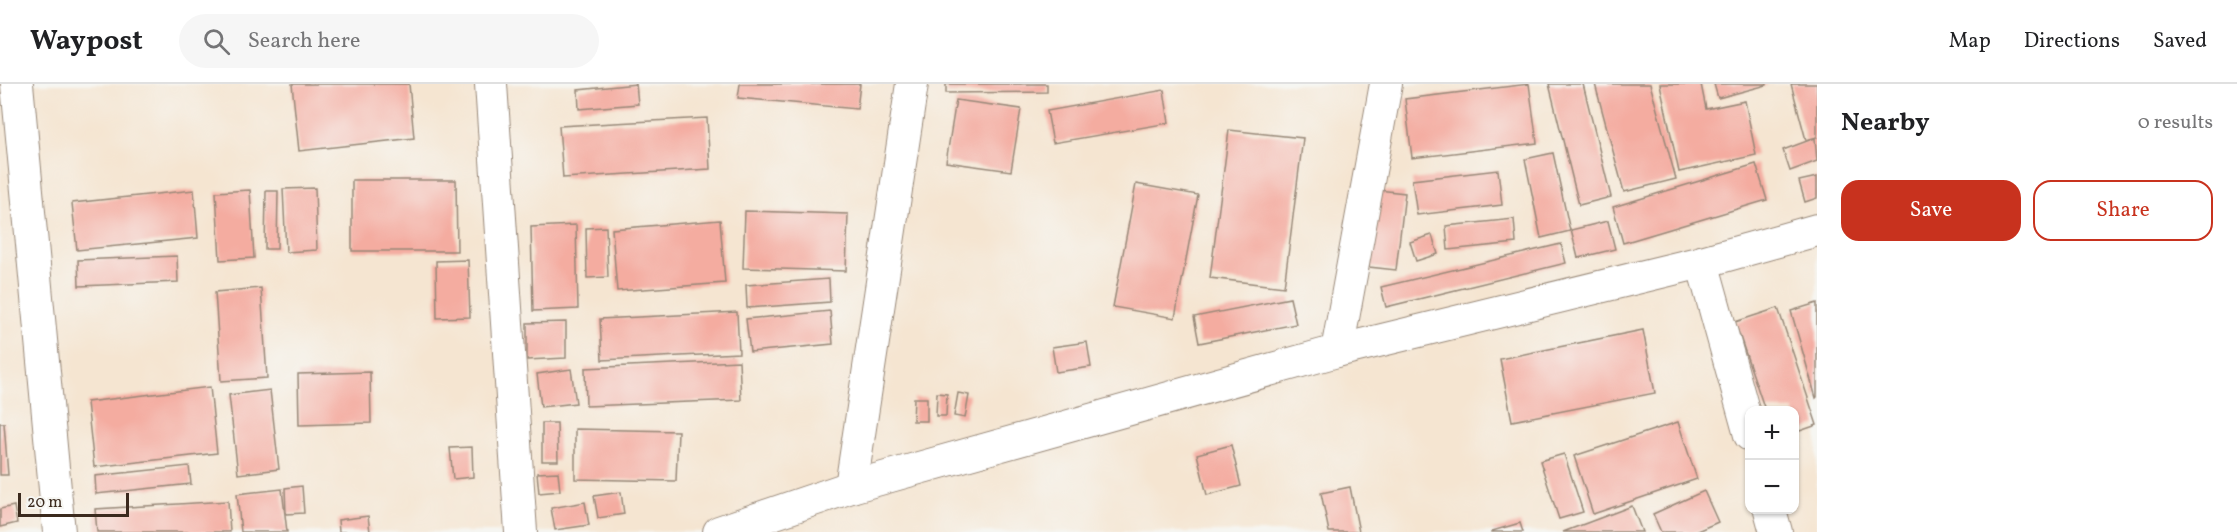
<!DOCTYPE html>
<html lang="en">
<head>
<meta charset="utf-8">
<style>
	body { margin:0; font-family:Vollkorn,serif; background:#f6f6f6; color:#202124 }
	.controls { position:absolute; right:18px; bottom:18px; display:grid; overflow:hidden; border-radius:12px; box-shadow:0 2px 4px #0004 }
	.controls button { width:54px; height:54px; display:grid; place-items:center; padding:0; border:0; border-bottom:2px solid #e0e0e0; background:#fff; color:#202124; font:30px sans-serif }
	.scale { position:absolute; left:18px; bottom:15px; width:111px; box-sizing:border-box; padding-left:6px; border:3px solid #3b2a1e; border-top:0; font-size:16px; line-height:21px; white-space:nowrap; color:#3b2a1e; -webkit-text-stroke:4px #f6f6f2; paint-order:stroke }
	.list { margin:0; padding:0; list-style:none }
	h2 { display:flex; justify-content:space-between; align-items:center; height:78px; margin:0; padding:0 24px; font-size:26px }
	h2 small { font-size:20px; font-weight:400; color:#757577 }
	.actions { display:flex; gap:12px; padding:18px 24px }
	.actions a { flex:1; padding:14px 0; border:2px solid #c8321e; border-radius:18px; text-align:center; font-size:21px; color:#c8321e }
	.actions .main { background:#c8321e; color:#fff }
	.icon { flex:none; width:33px; height:33px; fill:none; stroke:currentColor; stroke-width:2; stroke-linecap:round; stroke-linejoin:round }
	.map { position:relative; flex:none; width:1817px; height:448px; overflow:hidden }
	header { display:flex; align-items:center; gap:36px; box-sizing:border-box; height:84px; padding:0 30px; background:#fff; border-bottom:2px solid #e0e0e0 }
	header strong { font-size:28px }
	nav { display:flex; gap:33px; margin-inline-start:auto; font-size:21px }
	.search { width:420px; height:54px; background:#f6f6f6; display:flex; align-items:center; gap:15px; box-sizing:border-box; padding:0 21px; border-radius:33px; color:#757577; font-size:22px }
	main { display:flex }
	aside { flex:1; background:#fff }
	.map>svg:first-child { display:block }
	.building { fill:#f4aca0 }
	.lines { fill:none; stroke-linecap:round; stroke-linejoin:round }
	.street-casing { stroke:#988878; stroke-width:34 }
	.street { stroke:#fff; stroke-width:32 }
</style>
</head>
<body>
<header>
<strong>Waypost</strong>
<div class="search"><svg class="icon" aria-label="search" viewBox="0 0 24 24"><circle cx="10" cy="10" r="6"/><path d="M15 15l6 6"/></svg>Search here</div>
<nav><a>Map</a><a>Directions</a><a>Saved</a></nav>
</header>
<main>
<div class="map">
<svg width="1817" height="448" viewBox="0 0 1817 448">
	<rect width="100%" height="100%" fill="#f6f6f2"/>
	<filter id="ink" filterUnits="userSpaceOnUse"><feTurbulence type="fractalNoise" baseFrequency=".0167" numOctaves="2"/><feDisplacementMap in="SourceGraphic" scale="12" xChannelSelector="R" yChannelSelector="G"/><feConvolveMatrix kernelMatrix="1 2 1 2 8 2 1 2 1" color-interpolation-filters="sRGB"/></filter>
	<filter id="wash" filterUnits="userSpaceOnUse"><feTurbulence type="fractalNoise" baseFrequency=".008" numOctaves="4" result="noise"/><feDisplacementMap in="SourceGraphic" scale="24" xChannelSelector="R" yChannelSelector="G"/><feGaussianBlur stdDeviation="1.35" result="paint"/><feColorMatrix in="noise" values="0 0 0 0 0 0 0 0 0 0 0 0 0 0 0 0 0 1.4 0 .05"/><feComposite in="paint" operator="in"/></filter>
	<g filter="url(#wash)">
		<rect width="100%" height="100%" fill="#f5e5d1"/>
		<g id="blocks">
			<g class="building">
				<path d="M 292,0 L 409,0 L 414,54 L 299,67 Z"/>
				<path d="M 636,0 L 638,20 L 579,25 L 578,6 Z"/>
				<path d="M 740,0 L 860,0 L 857,25 L 738,14 Z"/>
				<path d="M 946,0 L 1047,0 L 1047,8 L 946,9 Z"/>
				<path d="M 1529,0 L 1537,59 L 1412,74 L 1405,15 Z"/>
				<path d="M 1549,0 L 1583,0 L 1611,113 L 1579,121 Z"/>
				<path d="M 1595,0 L 1650,0 L 1676,95 L 1624,108 Z"/>
				<path d="M 1660,0 L 1701,0 L 1706,25 L 1745,17 L 1756,71 L 1679,88 Z"/>
				<path d="M 1714,0 L 1767,0 L 1767,1 L 1718,14 Z"/>
				<path d="M 1791,0 L 1817,0 L 1817,53 L 1806,56 Z"/>
				<path d="M 1164,6 L 1169,39 L 1053,59 L 1047,27 Z"/>
				<path d="M 956,16 L 1021,25 L 1011,87 L 946,78 Z"/>
				<path d="M 707,34 L 710,85 L 563,94 L 559,42 Z"/>
				<path d="M 1229,46 L 1303,54 L 1284,203 L 1210,194 Z"/>
				<path d="M 1815,54 L 1817,77 L 1790,87 L 1783,66 Z"/>
				<path d="M 1553,69 L 1570,147 L 1541,154 L 1525,75 Z"/>
				<path d="M 1756,80 L 1767,116 L 1623,159 L 1613,123 Z"/>
				<path d="M 1498,86 L 1502,121 L 1417,131 L 1412,96 Z"/>
				<path d="M 1817,93 L 1817,114 L 1805,118 L 1799,97 Z"/>
				<path d="M 352,96 L 456,96 L 457,167 L 352,167 Z"/>
				<path d="M 1136,100 L 1198,111 L 1175,234 L 1113,223 Z"/>
				<path d="M 315,104 L 317,166 L 286,168 L 283,105 Z"/>
				<path d="M 194,106 L 198,154 L 77,166 L 72,119 Z"/>
				<path d="M 250,106 L 254,174 L 220,176 L 216,108 Z"/>
				<path d="M 1378,106 L 1405,109 L 1396,186 L 1369,183 Z"/>
				<path d="M 266,107 L 278,107 L 277,165 L 265,165 Z"/>
				<path d="M 745,127 L 848,130 L 846,187 L 743,184 Z"/>
				<path d="M 1514,135 L 1516,159 L 1448,166 L 1446,142 Z"/>
				<path d="M 720,136 L 725,199 L 617,207 L 612,145 Z"/>
				<path d="M 1608,137 L 1615,165 L 1578,174 L 1571,146 Z"/>
				<path d="M 576,141 L 578,225 L 533,227 L 531,143 Z"/>
				<path d="M 606,143 L 608,193 L 587,194 L 586,144 Z"/>
				<path d="M 1432,151 L 1438,170 L 1416,177 L 1410,158 Z"/>
				<path d="M 1561,160 L 1566,179 L 1386,223 L 1381,203 Z"/>
				<path d="M 177,172 L 178,198 L 79,202 L 78,176 Z"/>
				<path d="M 468,176 L 470,233 L 437,234 L 436,177 Z"/>
				<path d="M 829,195 L 830,218 L 747,224 L 746,201 Z"/>
				<path d="M 261,204 L 267,294 L 221,297 L 215,208 Z"/>
				<path d="M 1290,214 L 1296,240 L 1199,259 L 1194,233 Z"/>
				<path d="M 1817,219 L 1817,313 L 1816,314 L 1791,227 Z"/>
				<path d="M 1778,224 L 1817,341 L 1794,349 L 1794,326 L 1765,326 L 1735,238 Z"/>
				<path d="M 830,227 L 833,260 L 750,268 L 746,235 Z"/>
				<path d="M 737,228 L 739,269 L 602,276 L 600,235 Z"/>
				<path d="M 566,238 L 566,274 L 527,276 L 527,239 Z"/>
				<path d="M 1643,246 L 1655,309 L 1512,337 L 1500,275 Z"/>
				<path d="M 1087,258 L 1091,283 L 1056,288 L 1052,263 Z"/>
				<path d="M 739,277 L 741,316 L 586,322 L 585,284 Z"/>
				<path d="M 571,285 L 576,319 L 541,323 L 537,290 Z"/>
				<path d="M 370,288 L 371,339 L 299,341 L 298,290 Z"/>
				<path d="M 210,303 L 217,369 L 94,383 L 87,318 Z"/>
				<path d="M 270,306 L 279,385 L 238,390 L 229,311 Z"/>
				<path d="M 937,309 L 947,310 L 946,332 L 936,332 Z"/>
				<path d="M 958,309 L 969,311 L 965,334 L 954,332 Z"/>
				<path d="M 914,314 L 927,314 L 927,337 L 913,337 Z"/>
				<path d="M 1678,338 L 1697,395 L 1593,430 L 1574,372 Z"/>
				<path d="M 0,339 L 4,339 L 8,391 L 0,391 Z"/>
				<path d="M 542,339 L 557,339 L 558,377 L 542,377 Z"/>
				<path d="M 575,345 L 678,347 L 676,397 L 575,395 Z"/>
				<path d="M 1231,361 L 1241,402 L 1207,411 L 1197,370 Z"/>
				<path d="M 472,363 L 473,393 L 453,395 L 450,364 Z"/>
				<path d="M 1564,370 L 1583,428 L 1559,435 L 1540,377 Z"/>
				<path d="M 189,382 L 191,400 L 96,410 L 95,392 Z"/>
				<path d="M 558,388 L 560,407 L 539,409 L 537,389 Z"/>
				<path d="M 302,402 L 304,429 L 286,430 L 285,404 Z"/>
				<path d="M 1350,403 L 1359,448 L 1329,448 L 1321,409 Z"/>
				<path d="M 282,405 L 287,448 L 241,448 L 237,410 Z"/>
				<path d="M 1704,407 L 1718,438 L 1695,448 L 1661,448 L 1653,430 Z"/>
				<path d="M 621,408 L 624,430 L 598,434 L 594,412 Z"/>
				<path d="M 228,417 L 230,448 L 97,448 L 95,425 Z"/>
				<path d="M 585,418 L 589,441 L 555,446 L 551,424 Z"/>
				<path d="M 14,422 L 17,439 L 0,443 L 0,425 Z"/>
				<path d="M 1632,422 L 1642,448 L 1563,448 Z"/>
				<path d="M 368,432 L 370,448 L 339,448 L 338,436 Z"/>
				<path d="M 1520,439 L 1523,448 L 1492,448 L 1492,447 Z"/>
			</g>
		</g>
	</g>
	<g filter="url(#ink)">
		<use href="#blocks" fill-opacity="0" stroke="#988878" stroke-width="1.5"/>
		<g class="lines">
			<g class="street-casing">
				<g id="street">
					<path d="M 17,0 L 59,448"/>
					<path d="M 491,0 L 521,448"/>
					<path d="M 1702,178 L 1750,351"/>
					<path d="M 1337,267 L 1386,0"/>
					<path d="M 851,403 L 912,0"/>
					<path d="M 1770,426 L 1776,448"/>
					<path d="M 719,448 L 851,403 L 1337,267 L 1702,178 L 1817,146"/>
				</g>
			</g>
			<use href="#street" class="street"/>
		</g>
	</g>
</svg>
<div class="controls">
<button>+</button>
<button>−</button>
</div>
<div class="scale">20 m</div>
</div>
<aside>
<h2>Nearby<small>0 results</small></h2>
<ul class="list">
</ul>
<div class="actions"><a class="main">Save</a><a>Share</a></div>
</aside>
</main>
</body>
</html>
